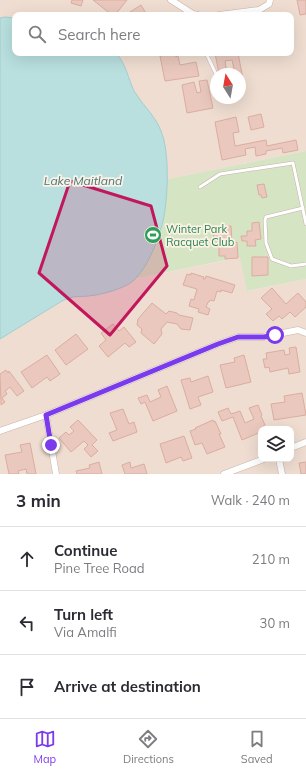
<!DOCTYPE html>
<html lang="en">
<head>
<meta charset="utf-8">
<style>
	body { margin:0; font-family:Mulish,sans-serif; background:#f7f7f7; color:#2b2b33 }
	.controls { position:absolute; right:12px; bottom:12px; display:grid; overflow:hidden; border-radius:8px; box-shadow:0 4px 16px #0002 }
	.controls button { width:36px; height:36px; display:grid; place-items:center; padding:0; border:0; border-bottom:1px solid #e1e1e2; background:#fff; color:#2b2b33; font:20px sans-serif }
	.compass { position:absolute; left:210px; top:68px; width:36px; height:36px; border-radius:50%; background:#fff; box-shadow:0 4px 16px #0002; rotate:349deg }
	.stop { position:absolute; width:12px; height:12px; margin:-9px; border:3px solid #7c3aed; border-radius:50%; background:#fff }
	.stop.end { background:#7c3aed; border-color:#fff; box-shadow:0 1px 4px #0008 }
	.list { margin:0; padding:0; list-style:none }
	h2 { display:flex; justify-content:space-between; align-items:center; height:52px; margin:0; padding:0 16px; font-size:17px }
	h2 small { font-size:13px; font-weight:400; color:#7c7c81 }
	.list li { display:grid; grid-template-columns:26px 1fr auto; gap:12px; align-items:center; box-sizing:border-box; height:64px; padding:0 16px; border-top:1px solid #e1e1e2 }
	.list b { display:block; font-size:15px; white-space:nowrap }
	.list p { margin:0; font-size:13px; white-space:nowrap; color:#7c7c81 }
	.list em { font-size:13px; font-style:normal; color:#7c7c81 }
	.icon { flex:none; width:22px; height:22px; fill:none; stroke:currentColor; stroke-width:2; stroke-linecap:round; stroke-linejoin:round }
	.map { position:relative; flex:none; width:306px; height:474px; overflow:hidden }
	.search { position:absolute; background:#fff; box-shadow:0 4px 16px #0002; left:12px; right:12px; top:12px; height:44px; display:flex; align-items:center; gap:10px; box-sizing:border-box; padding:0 14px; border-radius:8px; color:#7c7c81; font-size:15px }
	.sheet { height:244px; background:#fff }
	nav { display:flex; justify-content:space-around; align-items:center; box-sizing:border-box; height:56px; border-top:1px solid #e1e1e2; background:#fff; font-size:11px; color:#7c7c81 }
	nav a { display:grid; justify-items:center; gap:2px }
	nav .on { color:#7c3aed }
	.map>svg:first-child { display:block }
	.residential { fill:#efddd1; fill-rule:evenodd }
	.green { fill:#d5e4c3 }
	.water { fill:#b9dfdf; stroke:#a1cfcf }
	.building { fill:#eac8bd; stroke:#dbada0 }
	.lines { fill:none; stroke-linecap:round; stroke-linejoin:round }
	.service-casing { stroke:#c7b3ab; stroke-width:4 }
	.minor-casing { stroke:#c7b3ab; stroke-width:7 }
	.service { stroke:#fff; stroke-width:3 }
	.minor { stroke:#fff; stroke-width:6 }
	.route { stroke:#7c3aed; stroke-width:5 }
	.marked { fill:#c2185b; fill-opacity:0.2; stroke:#c2185b; stroke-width:3; stroke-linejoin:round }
	.labels { text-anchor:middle; stroke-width:3.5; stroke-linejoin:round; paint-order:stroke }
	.leisure-label { font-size:11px; fill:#27864d; stroke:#fcf1e7; text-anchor:start }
	.water-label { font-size:12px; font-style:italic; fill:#467777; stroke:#fcf1e7 }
</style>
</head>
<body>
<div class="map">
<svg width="306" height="474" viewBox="0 0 306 474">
	<rect width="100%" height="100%" fill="#f8ece2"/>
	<g class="residential">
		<path d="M 0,0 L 306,0 L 306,151 L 0,213 ZM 15,15 L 291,15 L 291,53 L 15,53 ZM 216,74 L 240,74 L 240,98 L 216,98 Z"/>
		<path d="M 241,257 L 248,291 L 306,279 L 306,474 L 0,474 L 0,307 ZM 261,429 L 291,429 L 291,459 L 261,459 Z"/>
	</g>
	<path class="green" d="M 306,151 L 306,279 L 247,291 L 240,257 L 0,307 L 0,213 Z"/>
	<path class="water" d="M 5,17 L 15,18 L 15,53 L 116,53 C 126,64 128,78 134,91 C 136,94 139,98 141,101 C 148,110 157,120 161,131 C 170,152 168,199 163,221 C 158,241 146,273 129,284 C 118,290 101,295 88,296 C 84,297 78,296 73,297 C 63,299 53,307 44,312 C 29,321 15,330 0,339 L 0,18 Z"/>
	<g class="building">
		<path d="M 72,0 L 83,0 L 81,6 L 71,3 Z"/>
		<path d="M 93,0 L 127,0 L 115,15 L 112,15 Z"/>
		<path d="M 297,0 L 306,0 L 306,14 L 300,15 Z"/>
		<path d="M 141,5 L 147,15 L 127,15 L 127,14 Z"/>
		<path d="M 161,53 L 175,53 L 176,57 L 178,56 L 180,65 L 196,62 L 199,76 L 165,81 L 160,56 L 162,56 Z"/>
		<path d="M 215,53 L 238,53 L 243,79 L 240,80 L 240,74 L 235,74 L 232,60 L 225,61 L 227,74 L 219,74 Z"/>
		<path d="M 207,80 L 213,108 L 187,113 L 182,85 L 194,82 L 197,93 L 201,92 L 199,81 Z"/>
		<path d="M 261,114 L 264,127 L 251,130 L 248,117 Z"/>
		<path d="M 236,117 L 239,132 L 233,133 L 235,146 L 266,140 L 267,146 L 296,140 L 298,150 L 283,153 L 282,148 L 266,151 L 266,154 L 256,156 L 255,147 L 245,149 L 246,155 L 222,160 L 215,122 Z"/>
		<path d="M 264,184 L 267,197 L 262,198 L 261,195 L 259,195 L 257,185 Z"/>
		<path d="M 259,222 L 261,239 L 255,240 L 256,246 L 247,246 L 247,241 L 242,241 L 241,236 L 247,236 L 247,231 L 252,231 L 252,223 Z"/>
		<path d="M 231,226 L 232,243 L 237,242 L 238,258 L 225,259 L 225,256 L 219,256 L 219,241 L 214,241 L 213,227 Z"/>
		<path d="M 252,257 L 268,257 L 268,275 L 252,276 Z"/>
		<path d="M 191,273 L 204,277 L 203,279 L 205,279 L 206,276 L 235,285 L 232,293 L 221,290 L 221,292 L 217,291 L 214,301 L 210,300 L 209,302 L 208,302 L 206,307 L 210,309 L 208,315 L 198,312 L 199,309 L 189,306 L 191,299 L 194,300 L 197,289 L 183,285 L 187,274 L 191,275 Z"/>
		<path d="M 272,288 L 286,304 L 298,293 L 306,302 L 306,307 L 295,317 L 290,312 L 282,319 L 279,316 L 273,321 L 266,314 L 272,309 L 261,298 Z"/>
		<path d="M 152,303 L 166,314 L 169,311 L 177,313 L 179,315 L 193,318 L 190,330 L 181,329 L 177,324 L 167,322 L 161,329 L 162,334 L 154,344 L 141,333 L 142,329 L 137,325 L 138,319 Z"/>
		<path d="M 113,324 L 119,331 L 124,327 L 136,342 L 129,347 L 125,343 L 108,357 L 99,346 L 106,340 L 101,333 Z"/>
		<path d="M 76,334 L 88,349 L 66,365 L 55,350 Z"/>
		<path d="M 296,347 L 300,372 L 289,374 L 288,368 L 270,372 L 269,367 L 265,368 L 263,359 L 267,359 L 266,353 L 284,350 L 285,355 L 290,354 L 289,348 Z"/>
		<path d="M 47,355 L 60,374 L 50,381 L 47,377 L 32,388 L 21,372 Z"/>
		<path d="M 244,355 L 251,382 L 226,388 L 220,365 L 235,362 L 234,358 Z"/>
		<path d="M 6,370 L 8,373 L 9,371 L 24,391 L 17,396 L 10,387 L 5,391 L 7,394 L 2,398 L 5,402 L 1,405 L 0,374 Z"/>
		<path d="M 208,376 L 213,392 L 198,397 L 201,405 L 190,409 L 181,380 L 190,378 L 191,382 Z"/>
		<path d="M 167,386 L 177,411 L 153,421 L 145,402 L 141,404 L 138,398 L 147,395 L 150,402 L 161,397 L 158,390 Z"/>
		<path d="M 302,393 L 306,415 L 274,420 L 271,404 L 285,402 L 284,396 Z"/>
		<path d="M 258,405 L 262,415 L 261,416 L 265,425 L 263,426 L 265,429 L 261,429 L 261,432 L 242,440 L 233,417 L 222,421 L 218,412 L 228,408 L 231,414 L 240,411 L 245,423 L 254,419 L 249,408 Z"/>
		<path d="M 123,409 L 129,424 L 134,422 L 137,432 L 113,441 L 109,433 L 117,430 L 110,413 Z"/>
		<path d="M 78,420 L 97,440 L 92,445 L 98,451 L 91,457 L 84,449 L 88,445 L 84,441 L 71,452 L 59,438 L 66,432 L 69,435 L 74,431 L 70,427 Z"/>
		<path d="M 213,420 L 214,422 L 215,421 L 221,434 L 219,434 L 225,447 L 207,454 L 202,443 L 195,445 L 190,431 L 196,429 L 195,428 Z"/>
		<path d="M 184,436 L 192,458 L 183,461 L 181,457 L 166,463 L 160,444 Z"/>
		<path d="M 30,443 L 36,474 L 27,474 L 26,469 L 18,471 L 19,474 L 9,474 L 5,455 L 22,452 L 20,445 Z"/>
		<path d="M 99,462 L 102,474 L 77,474 L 76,471 L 90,468 L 89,465 Z"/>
		<path d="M 130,462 L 131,468 L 144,464 L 147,474 L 125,474 L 122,465 Z"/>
		<path d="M 306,462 L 306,474 L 301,474 L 299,463 Z"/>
	</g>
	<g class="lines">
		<g class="service-casing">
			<g id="service">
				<path d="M 206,53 L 216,74"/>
				<path d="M 200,187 L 220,174 L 293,163 L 306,224"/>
				<path d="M 303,208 L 266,217 L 265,220 L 266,243 L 272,259 L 291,266 L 306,264"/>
			</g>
		</g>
		<g class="minor-casing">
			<g id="minor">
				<path d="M 171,0 L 193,14 L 198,15"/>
				<path d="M 219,15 L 259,10 L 269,4 L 270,0"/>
				<path d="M 46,415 L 56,474"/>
				<path d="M 0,431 L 46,415 L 218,344 L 238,337 L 263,337 L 298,330 L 306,333"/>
				<path d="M 291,448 L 306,442"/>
				<path d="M 279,459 L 282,474"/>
				<path d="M 224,474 L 264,459"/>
			</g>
		</g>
		<use href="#service" class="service"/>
		<use href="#minor" class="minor"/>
	</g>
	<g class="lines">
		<path class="route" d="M 51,445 L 46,415 L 218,344 L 238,337 L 264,337 L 275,335"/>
	</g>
	<path class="marked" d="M 70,181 L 151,206 L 167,266 L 110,335 L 39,273 Z"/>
	<defs>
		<g id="stadium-disc" transform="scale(0.9)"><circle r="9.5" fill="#2e9e5b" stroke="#fcf1e7"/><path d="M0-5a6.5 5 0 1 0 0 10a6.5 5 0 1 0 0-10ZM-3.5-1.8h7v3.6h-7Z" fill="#fff"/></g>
	</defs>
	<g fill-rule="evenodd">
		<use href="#stadium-disc" x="153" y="235"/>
	</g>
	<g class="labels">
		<g class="leisure-label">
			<text x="166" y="233">Winter Park<tspan x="166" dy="13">Racquet Club</tspan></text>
		</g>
		<g class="water-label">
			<text x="83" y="185">Lake Maitland</text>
		</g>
	</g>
</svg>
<div class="controls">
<button><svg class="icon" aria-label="layers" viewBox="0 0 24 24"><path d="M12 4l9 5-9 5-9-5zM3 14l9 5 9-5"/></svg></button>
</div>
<svg class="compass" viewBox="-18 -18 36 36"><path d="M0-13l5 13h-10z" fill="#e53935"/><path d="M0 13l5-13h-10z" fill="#7c7c81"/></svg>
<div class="stop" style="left:275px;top:335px"></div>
<div class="stop end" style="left:51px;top:445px"></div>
<div class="search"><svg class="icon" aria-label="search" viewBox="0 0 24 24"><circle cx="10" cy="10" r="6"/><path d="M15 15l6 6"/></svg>Search here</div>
</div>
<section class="sheet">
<h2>3 min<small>Walk · 240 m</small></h2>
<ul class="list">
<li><svg class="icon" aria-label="ahead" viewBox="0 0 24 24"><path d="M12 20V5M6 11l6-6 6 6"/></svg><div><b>Continue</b><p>Pine Tree Road</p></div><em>210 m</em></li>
<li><svg class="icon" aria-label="left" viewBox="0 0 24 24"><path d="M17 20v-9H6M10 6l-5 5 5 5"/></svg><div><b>Turn left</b><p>Via Amalfi</p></div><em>30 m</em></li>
<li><svg class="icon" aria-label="arrive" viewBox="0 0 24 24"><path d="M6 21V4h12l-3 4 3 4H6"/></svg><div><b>Arrive at destination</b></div></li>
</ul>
</section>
<nav>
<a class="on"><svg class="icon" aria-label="map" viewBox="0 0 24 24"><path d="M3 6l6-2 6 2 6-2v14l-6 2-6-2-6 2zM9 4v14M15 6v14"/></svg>Map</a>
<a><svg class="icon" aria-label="directions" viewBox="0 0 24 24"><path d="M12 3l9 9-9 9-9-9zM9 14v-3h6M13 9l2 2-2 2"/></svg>Directions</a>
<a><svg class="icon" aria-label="saved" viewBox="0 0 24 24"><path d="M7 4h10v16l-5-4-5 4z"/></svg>Saved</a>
</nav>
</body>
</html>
